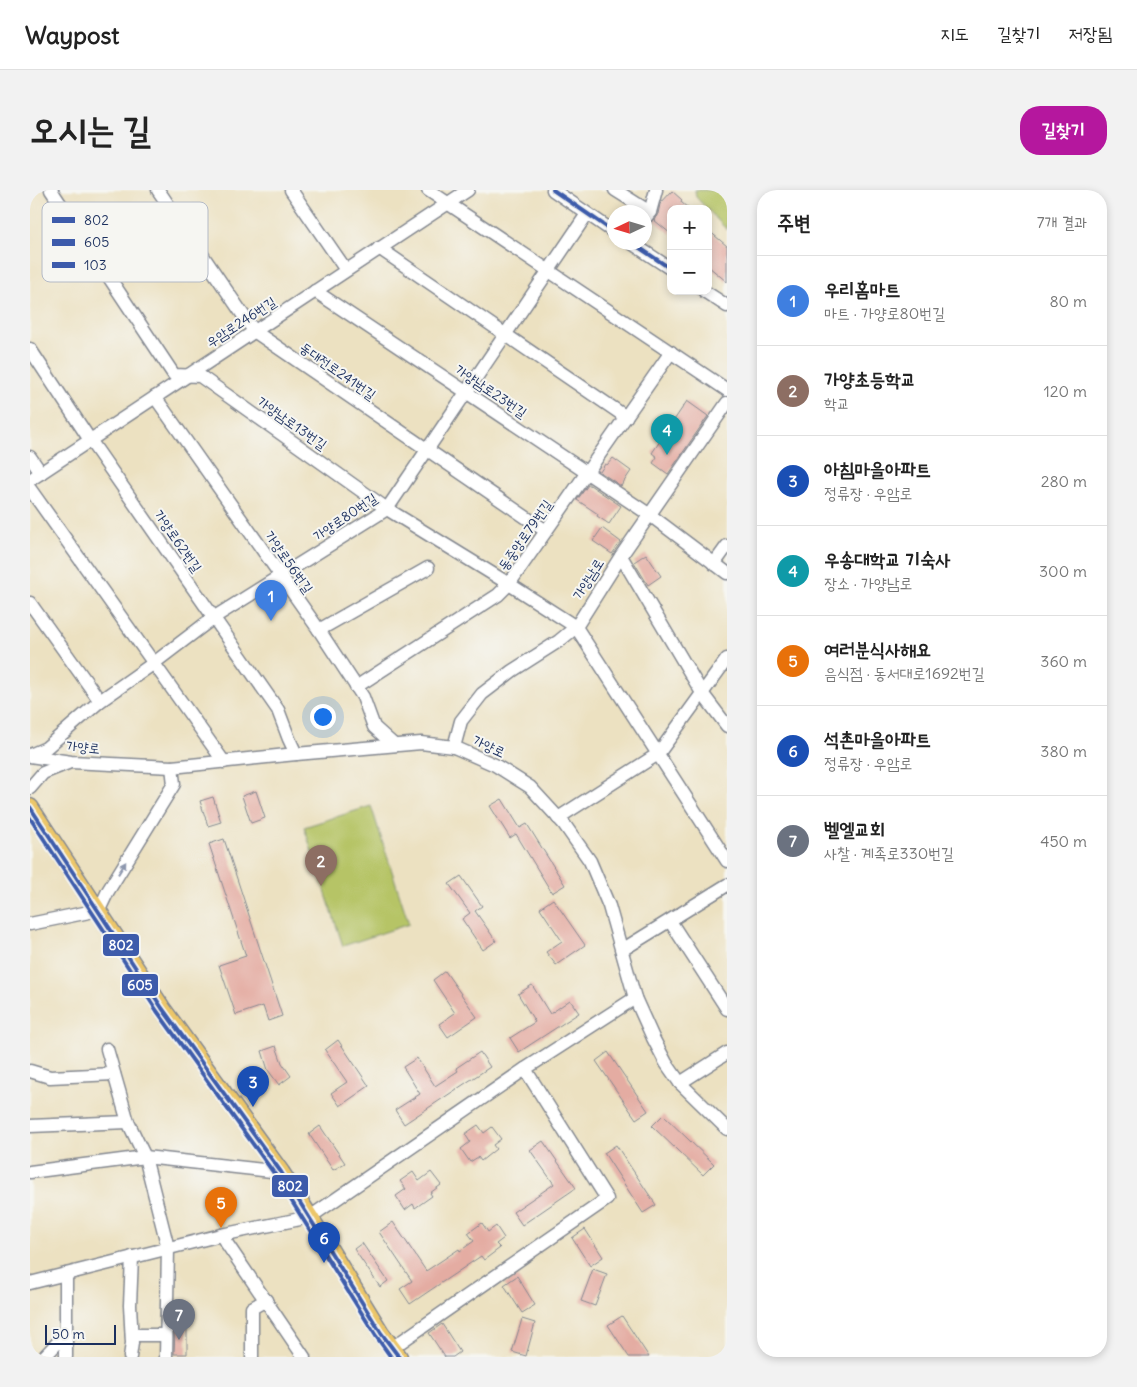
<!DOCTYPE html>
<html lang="ko">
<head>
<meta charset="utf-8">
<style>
	body { margin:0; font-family:Delius,"Poor Story",sans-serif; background:#f2f2f2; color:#222 }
	.controls { position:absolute; right:15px; top:15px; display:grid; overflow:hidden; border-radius:10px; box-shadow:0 2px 8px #0003 }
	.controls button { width:45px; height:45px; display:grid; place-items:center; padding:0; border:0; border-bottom:1px solid #e0e0e0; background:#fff; color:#222; font:25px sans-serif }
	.compass { position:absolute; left:577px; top:15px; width:45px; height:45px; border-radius:50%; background:#fff; box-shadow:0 2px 8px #0003; rotate:266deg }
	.scale { position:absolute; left:15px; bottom:12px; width:71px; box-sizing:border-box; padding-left:5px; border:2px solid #1b2f5e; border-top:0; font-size:14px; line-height:18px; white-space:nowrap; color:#1b2f5e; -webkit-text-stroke:4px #f6f6f2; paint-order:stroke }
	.you { position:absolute; left:292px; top:526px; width:18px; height:18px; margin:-12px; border:4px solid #fff; border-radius:50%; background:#1a73e8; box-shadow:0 0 0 8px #1a73e833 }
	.badge { display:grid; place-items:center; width:32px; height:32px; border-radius:50%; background:#b5179e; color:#fff; font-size:16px; font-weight:700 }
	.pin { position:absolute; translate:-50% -41px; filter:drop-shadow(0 1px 2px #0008) }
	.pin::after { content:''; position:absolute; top:26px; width:18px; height:15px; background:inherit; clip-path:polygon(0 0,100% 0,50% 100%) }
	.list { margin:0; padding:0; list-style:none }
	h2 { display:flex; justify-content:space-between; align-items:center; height:65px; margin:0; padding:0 20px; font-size:21px }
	h2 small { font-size:16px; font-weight:400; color:#767676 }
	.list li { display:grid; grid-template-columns:32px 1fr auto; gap:15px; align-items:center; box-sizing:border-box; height:90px; padding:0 20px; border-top:1px solid #e0e0e0 }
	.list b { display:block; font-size:19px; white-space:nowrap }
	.list p { margin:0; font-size:16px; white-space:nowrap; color:#767676 }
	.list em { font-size:16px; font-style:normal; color:#767676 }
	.map { position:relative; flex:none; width:697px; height:1167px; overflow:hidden; border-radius:20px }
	header { display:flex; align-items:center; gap:30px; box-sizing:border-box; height:70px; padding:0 25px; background:#fff; border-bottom:1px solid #e0e0e0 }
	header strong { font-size:24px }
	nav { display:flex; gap:28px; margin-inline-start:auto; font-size:18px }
	.intro { display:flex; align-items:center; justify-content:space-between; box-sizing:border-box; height:120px; padding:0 30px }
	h1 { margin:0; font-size:35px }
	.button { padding:12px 22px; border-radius:20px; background:#b5179e; color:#fff; font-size:18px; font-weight:700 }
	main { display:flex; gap:30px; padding:0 30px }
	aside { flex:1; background:#fff; border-radius:20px; box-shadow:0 2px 8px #0003 }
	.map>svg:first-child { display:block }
	.green { fill:#b6c466; stroke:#687a62 }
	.building { fill:#e4aca2 }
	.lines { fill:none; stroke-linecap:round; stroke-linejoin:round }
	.minor-casing { stroke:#848890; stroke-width:15 }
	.major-casing { stroke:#848890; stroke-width:19 }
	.minor { stroke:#fff; stroke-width:12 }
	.major { stroke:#ecc669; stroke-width:16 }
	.bus-1-casing { stroke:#f6f6f2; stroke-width:8 }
	.bus-2-casing { stroke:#f6f6f2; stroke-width:8 }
	.bus-3-casing { stroke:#f6f6f2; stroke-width:8 }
	.bus-1 { stroke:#3d5bab; stroke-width:4 }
	.bus-2 { stroke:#3d5bab; stroke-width:4 }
	.bus-3 { stroke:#3d5bab; stroke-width:4 }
	.oneway { fill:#8d97ae }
	.labels { text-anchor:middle; stroke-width:4; stroke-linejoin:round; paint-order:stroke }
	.street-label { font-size:14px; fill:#1b2f5e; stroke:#f6f6f2 }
	.key { fill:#f6f6f2; stroke:#b4bac6; stroke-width:1 }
	.key-label { font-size:14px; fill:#1b2f5e }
	.line-badge { stroke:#f6f6f2; stroke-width:2 }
	.badge-label { font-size:14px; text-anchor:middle; font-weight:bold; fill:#fff }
</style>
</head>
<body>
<header>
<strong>Waypost</strong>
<nav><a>지도</a><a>길찾기</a><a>저장됨</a></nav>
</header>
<div class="intro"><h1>오시는 길</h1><a class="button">길찾기</a></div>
<main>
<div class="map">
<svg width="697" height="1167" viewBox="0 0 697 1167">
	<rect width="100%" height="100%" fill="#f6f6f2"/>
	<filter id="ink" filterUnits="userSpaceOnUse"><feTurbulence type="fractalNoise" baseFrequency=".02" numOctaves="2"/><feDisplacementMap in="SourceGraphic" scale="10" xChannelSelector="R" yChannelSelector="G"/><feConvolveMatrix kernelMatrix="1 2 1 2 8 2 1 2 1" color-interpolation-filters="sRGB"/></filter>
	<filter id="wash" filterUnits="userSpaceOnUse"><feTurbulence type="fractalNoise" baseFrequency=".0096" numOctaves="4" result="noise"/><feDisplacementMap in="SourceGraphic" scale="20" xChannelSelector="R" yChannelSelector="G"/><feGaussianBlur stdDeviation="1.12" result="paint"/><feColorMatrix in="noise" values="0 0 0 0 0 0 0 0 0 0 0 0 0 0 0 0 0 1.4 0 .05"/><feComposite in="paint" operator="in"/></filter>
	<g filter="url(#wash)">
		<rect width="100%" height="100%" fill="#ece1c1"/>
		<g class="green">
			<path d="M 665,0 L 697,0 L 697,40 L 666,7 Z"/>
			<path d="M 341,616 L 379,734 L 313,756 L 274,637 Z"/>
		</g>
		<g id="blocks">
			<g class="building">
				<path d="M 642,1 L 652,10 L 651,12 L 659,19 L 641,19 L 641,44 L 624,30 L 628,24 L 630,14 Z"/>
				<path d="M 678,40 L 697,56 L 697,92 L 678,76 Z"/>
				<path d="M 657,211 L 678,226 L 638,284 L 623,273 L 627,267 L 622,263 Z"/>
				<path d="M 583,268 L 601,281 L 591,296 L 570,282 L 575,274 L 577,275 Z"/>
				<path d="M 558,295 L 560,295 L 591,316 L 579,334 L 567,326 L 568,324 L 547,310 Z"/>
				<path d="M 572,338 L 591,352 L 582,364 L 563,351 Z"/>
				<path d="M 616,364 L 631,386 L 618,395 L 604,372 Z"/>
				<path d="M 226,601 L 235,628 L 221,633 L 212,606 Z"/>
				<path d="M 183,607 L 191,632 L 178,636 L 170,611 Z"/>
				<path d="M 472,609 L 490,638 L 497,634 L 535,695 L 522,703 L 486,644 L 480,648 L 460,616 Z"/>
				<path d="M 194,649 L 252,826 L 238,831 L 233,816 L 206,825 L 189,775 L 216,766 L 179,654 Z"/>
				<path d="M 431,686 L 452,716 L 445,721 L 466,751 L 453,760 L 432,729 L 440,723 L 419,694 Z"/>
				<path d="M 523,709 L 555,755 L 526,775 L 516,762 L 532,751 L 510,718 Z"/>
				<path d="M 415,781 L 447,827 L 418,847 L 409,834 L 425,823 L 403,790 Z"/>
				<path d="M 502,795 L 520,824 L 540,810 L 549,823 L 489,862 L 480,848 L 505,832 L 488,804 Z"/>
				<path d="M 308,850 L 339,896 L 310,916 L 301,903 L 317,892 L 295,860 Z"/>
				<path d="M 246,856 L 252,873 L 261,886 L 249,895 L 238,880 L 232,861 Z"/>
				<path d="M 450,862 L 460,877 L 374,934 L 365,920 L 390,904 L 373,877 L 387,868 L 405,896 L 428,881 L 426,878 Z"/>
				<path d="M 578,862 L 618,921 L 606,929 L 566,871 Z"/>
				<path d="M 633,925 L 684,974 L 673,985 L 622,936 Z"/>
				<path d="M 448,935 L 454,943 L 462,937 L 471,949 L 463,955 L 466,959 L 451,971 L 448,967 L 440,972 L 431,959 L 440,952 L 435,944 Z"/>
				<path d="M 290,936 L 315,973 L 303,980 L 279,944 Z"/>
				<path d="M 513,951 L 546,998 L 492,1035 L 483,1022 L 524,994 L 500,960 Z"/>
				<path d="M 586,955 L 626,1015 L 613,1023 L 574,963 Z"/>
				<path d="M 383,982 L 389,991 L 401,982 L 411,995 L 400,1003 L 402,1006 L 385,1018 L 383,1014 L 375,1020 L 366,1006 L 376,999 L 370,991 Z"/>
				<path d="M 363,1032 L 396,1081 L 429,1059 L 430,1061 L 444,1051 L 438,1043 L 452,1033 L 458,1042 L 466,1036 L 474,1048 L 466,1054 L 470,1058 L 454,1070 L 451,1066 L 380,1114 L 370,1099 L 382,1091 L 349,1042 Z"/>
				<path d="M 555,1039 L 573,1067 L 560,1076 L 542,1048 Z"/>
				<path d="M 332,1053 L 358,1091 L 350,1097 L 324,1059 Z"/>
				<path d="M 563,1079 L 577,1084 L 565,1116 L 551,1111 Z"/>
				<path d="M 487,1086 L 505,1115 L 492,1123 L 474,1095 Z"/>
				<path d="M 146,1115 L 157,1115 L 157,1164 L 144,1164 Z"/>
				<path d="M 592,1126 L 619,1167 L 599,1167 L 578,1135 Z"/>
				<path d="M 492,1129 L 505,1133 L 496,1166 L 482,1162 Z"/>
				<path d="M 412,1134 L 430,1162 L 423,1167 L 415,1167 L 399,1143 Z"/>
			</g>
		</g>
	</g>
	<g filter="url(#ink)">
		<use href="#blocks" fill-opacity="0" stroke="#848890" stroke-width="1"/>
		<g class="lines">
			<g class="minor-casing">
				<g id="minor">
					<path d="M 21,0 L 144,185 L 170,186 L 357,319 L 479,394 L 546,437 L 697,671"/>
					<path d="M 128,0 L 224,141 L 516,341"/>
					<path d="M 261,0 L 316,80"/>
					<path d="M 398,0 L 697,200"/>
					<path d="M 523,0 L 584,42"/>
					<path d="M 585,0 L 620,22"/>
					<path d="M 614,30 L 620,22 L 626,0"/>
					<path d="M 600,52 L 641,79"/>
					<path d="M 349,58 L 596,227"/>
					<path d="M 285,101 L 620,325 L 697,383"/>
					<path d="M 674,101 L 697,116"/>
					<path d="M 0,159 L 60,250 L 248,520 L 259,549 L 266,564"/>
					<path d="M 125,207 L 289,440 L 333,507 L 344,537 L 364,555"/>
					<path d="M 0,267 L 11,283"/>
					<path d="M 0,290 L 438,0"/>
					<path d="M 0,299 L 194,572"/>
					<path d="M 591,366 L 672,503 L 697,536"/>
					<path d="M 684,374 L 697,356"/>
					<path d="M 0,413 L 70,511"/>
					<path d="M 289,440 L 398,378"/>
					<path d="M 326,497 L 468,405 L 479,394 L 641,162"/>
					<path d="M 424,557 L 431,531 L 452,504 L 482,481 L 529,451 L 546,437 L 591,366 L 697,213"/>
					<path d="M 0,565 L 16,558 L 70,511 L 124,473 L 183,428 L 357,319 L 557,24"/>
					<path d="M 0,566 L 41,572 L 142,577 L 266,564 L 391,553 L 424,557 L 465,575 L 500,597 L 534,634 L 560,671 L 579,716 L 605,808 L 623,848 L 636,873 L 650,893 L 697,939"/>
					<path d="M 0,598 L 13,583 L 38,573"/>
					<path d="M 528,628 L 628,564 L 697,469"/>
					<path d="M 640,731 L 697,819"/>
					<path d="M 0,734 L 69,720 L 78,701 L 144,594 L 142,577"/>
					<path d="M 592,760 L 697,695"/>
					<path d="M 77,859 L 98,932 L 115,967 L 138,1058 L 136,1167"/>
					<path d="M 0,881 L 20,887 L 84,884"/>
					<path d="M 650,893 L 697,863"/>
					<path d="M 0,936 L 98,932"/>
					<path d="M 0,982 L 115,967 L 251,982"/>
					<path d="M 191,1045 L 274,1167"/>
					<path d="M 36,1084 L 36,1167"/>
					<path d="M 0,1093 L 191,1045 L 280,1027 L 495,879 L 605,808"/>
					<path d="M 102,1145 L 136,1145"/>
					<path d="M 362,1158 L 577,1009 L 495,879"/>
					<path d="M 14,1167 L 36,1144"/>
					<path d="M 100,1167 L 102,1153 L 100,1115 L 102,1067"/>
					<path d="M 222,1167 L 222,1118 L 236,1110"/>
				</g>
			</g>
			<g class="major-casing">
				<path id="major" d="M 0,617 L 132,818 L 251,982 L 280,1027 L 351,1143 L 369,1167"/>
			</g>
			<use href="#minor" class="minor"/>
			<use href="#major" class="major"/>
			<g class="bus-1-casing">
				<path id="bus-1" d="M 0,617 L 132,818 L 251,982 L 351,1143 L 369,1167"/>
			</g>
			<g class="bus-2-casing">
				<path id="bus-2" d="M 0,628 L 127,821 L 246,986 L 346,1146 L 361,1167"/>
			</g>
			<g class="bus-3-casing">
				<g id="bus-3">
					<path d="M 523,0 L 584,42"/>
					<path d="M 601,52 L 641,79"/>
				</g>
			</g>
			<use href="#bus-1" class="bus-1"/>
			<use href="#bus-2" class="bus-2"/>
			<use href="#bus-3" class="bus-3"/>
		</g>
		<defs><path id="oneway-solid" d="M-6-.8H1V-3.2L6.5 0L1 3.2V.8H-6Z" transform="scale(1.25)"/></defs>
		<use class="oneway" href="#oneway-solid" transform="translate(92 678) rotate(-58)"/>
	</g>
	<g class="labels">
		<g class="street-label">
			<text transform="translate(211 132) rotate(-33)" y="5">우암로246번길</text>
			<text transform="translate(308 181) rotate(35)" y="5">동대전로241번길</text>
			<text transform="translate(461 201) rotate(34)" y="5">가양남로23번길</text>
			<text transform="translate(262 233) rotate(35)" y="5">가양남로13번길</text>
			<text transform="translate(315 327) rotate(-34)" y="5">가양로80번길</text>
			<text transform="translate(495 345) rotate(-55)" y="5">동중앙로79번길</text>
			<text transform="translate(148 351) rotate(55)" y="5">가양로62번길</text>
			<text transform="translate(259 372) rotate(55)" y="5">가양로56번길</text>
			<text transform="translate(558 389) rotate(-58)" y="5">가양남로</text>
			<text transform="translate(459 556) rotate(25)" y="5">가양로</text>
			<text transform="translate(53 557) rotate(5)" y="5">가양로</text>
		</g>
	</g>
	<rect x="12" y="12" width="166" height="80" rx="8" class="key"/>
	<rect x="22" y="27" width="23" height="6" fill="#3d5bab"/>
	<rect x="22" y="49" width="23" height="7" fill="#3d5bab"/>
	<rect x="22" y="72" width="23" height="6" fill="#3d5bab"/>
	<g class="key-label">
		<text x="54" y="35">802</text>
		<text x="54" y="57">605</text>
		<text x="54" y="80">103</text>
	</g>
	<g class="line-badge">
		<rect x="72" y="743" width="38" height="24" rx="5" fill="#3d5bab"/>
		<rect x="91" y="783" width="38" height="24" rx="5" fill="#3d5bab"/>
		<rect x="241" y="984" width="38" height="24" rx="5" fill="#3d5bab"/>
	</g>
	<g class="badge-label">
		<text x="91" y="760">802</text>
		<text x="110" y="800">605</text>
		<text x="260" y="1001">802</text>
	</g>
</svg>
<div class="controls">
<button>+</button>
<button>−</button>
</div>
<svg class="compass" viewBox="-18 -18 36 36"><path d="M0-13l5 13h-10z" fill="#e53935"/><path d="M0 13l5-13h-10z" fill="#767676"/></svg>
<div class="scale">50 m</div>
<div class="you"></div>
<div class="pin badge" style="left:241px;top:431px;background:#3f7fe0">1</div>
<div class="pin badge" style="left:291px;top:696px;background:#8d6e63">2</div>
<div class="pin badge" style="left:223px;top:917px;background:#1a4fb4">3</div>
<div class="pin badge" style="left:637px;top:265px;background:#0f9aa8">4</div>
<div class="pin badge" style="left:191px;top:1038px;background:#e8710a">5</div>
<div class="pin badge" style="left:294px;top:1073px;background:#1a4fb4">6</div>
<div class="pin badge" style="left:149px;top:1150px;background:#6b7280">7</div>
</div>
<aside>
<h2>주변<small>7개 결과</small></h2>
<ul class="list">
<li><span class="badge" style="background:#3f7fe0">1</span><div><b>우리홈마트</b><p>마트 · 가양로80번길</p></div><em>80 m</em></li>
<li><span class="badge" style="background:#8d6e63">2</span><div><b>가양초등학교</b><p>학교</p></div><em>120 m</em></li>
<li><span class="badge" style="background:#1a4fb4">3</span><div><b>아침마을아파트</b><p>정류장 · 우암로</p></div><em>280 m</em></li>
<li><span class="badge" style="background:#0f9aa8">4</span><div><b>우송대학교 기숙사</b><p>장소 · 가양남로</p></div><em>300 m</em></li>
<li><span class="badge" style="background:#e8710a">5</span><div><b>여러분식사해요</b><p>음식점 · 동서대로1692번길</p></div><em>360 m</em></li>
<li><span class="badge" style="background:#1a4fb4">6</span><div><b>석촌마을아파트</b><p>정류장 · 우암로</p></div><em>380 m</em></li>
<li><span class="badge" style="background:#6b7280">7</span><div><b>벨엘교회</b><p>사찰 · 계족로330번길</p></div><em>450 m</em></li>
</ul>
</aside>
</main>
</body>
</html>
